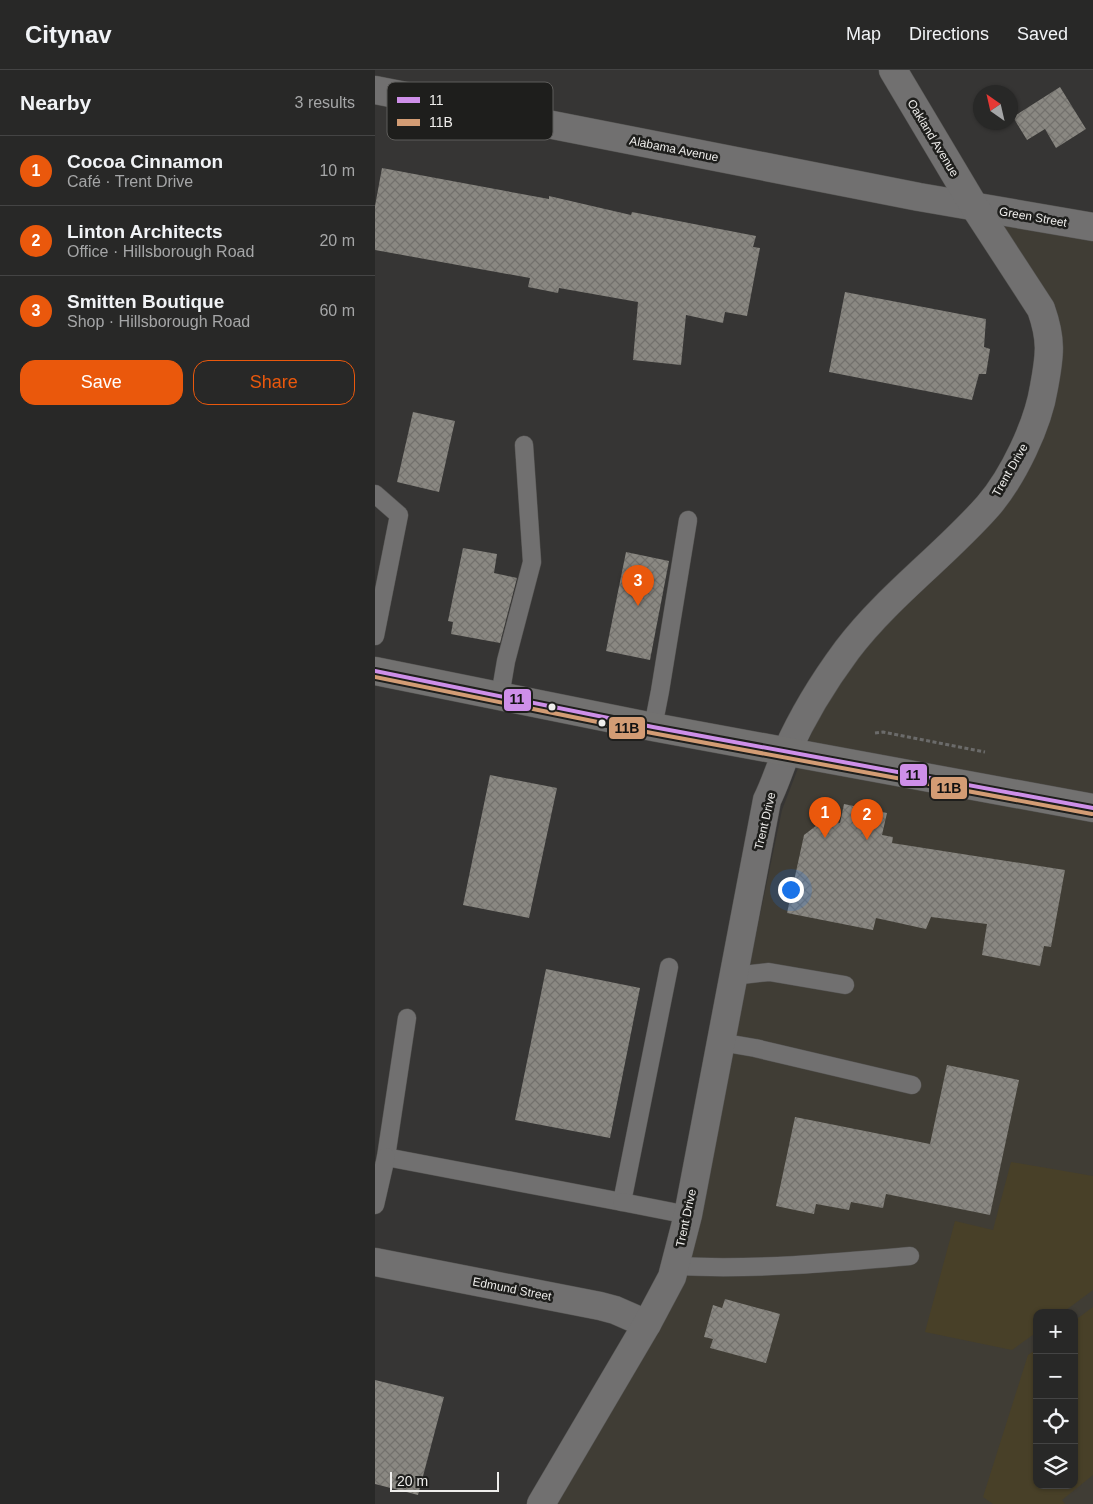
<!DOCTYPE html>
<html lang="en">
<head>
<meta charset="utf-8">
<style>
	body { margin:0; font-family:Arial,sans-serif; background:#30302f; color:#f1f3f6 }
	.controls { position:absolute; right:15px; bottom:15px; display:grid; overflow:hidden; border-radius:10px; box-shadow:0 1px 4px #0004 }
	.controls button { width:45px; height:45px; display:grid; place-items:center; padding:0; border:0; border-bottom:1px solid #444; background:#282827; color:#f1f3f6; font:25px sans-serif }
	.compass { position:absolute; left:598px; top:15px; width:45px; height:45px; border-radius:50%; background:#282827; box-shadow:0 1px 4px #0004; rotate:326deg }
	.scale { position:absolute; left:15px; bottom:12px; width:109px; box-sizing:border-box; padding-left:5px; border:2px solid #efeeec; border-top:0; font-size:14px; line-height:18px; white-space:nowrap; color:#efeeec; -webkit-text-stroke:4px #1e1e1c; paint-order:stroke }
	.you { position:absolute; left:415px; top:819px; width:18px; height:18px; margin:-12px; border:4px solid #fff; border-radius:50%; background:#1a73e8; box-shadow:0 0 0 8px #1a73e833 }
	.badge { display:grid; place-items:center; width:32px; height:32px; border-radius:50%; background:#ea580c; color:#fff; font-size:16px; font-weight:700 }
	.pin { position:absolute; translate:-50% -41px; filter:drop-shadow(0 1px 2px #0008) }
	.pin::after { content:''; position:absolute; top:26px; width:18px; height:15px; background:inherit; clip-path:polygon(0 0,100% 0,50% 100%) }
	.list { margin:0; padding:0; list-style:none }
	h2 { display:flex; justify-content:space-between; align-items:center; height:65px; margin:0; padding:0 20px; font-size:21px }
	h2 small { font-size:16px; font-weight:400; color:#a5a6a7 }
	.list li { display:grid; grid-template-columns:32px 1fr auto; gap:15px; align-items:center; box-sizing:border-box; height:70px; padding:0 20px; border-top:1px solid #444 }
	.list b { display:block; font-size:19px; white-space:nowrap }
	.list p { margin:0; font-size:16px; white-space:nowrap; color:#a5a6a7 }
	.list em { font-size:16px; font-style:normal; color:#a5a6a7 }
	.actions { display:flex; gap:10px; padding:15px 20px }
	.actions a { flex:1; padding:11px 0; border:1px solid #ea580c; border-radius:15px; text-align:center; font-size:18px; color:#ea580c }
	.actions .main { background:#ea580c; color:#fff }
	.icon { flex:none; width:28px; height:28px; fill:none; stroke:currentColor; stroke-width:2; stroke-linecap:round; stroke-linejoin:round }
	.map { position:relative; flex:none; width:718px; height:1434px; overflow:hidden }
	header { display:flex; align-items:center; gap:30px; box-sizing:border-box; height:70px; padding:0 25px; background:#282827; border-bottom:1px solid #444 }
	header strong { font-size:24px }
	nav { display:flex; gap:28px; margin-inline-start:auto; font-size:18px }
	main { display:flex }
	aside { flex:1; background:#282827 }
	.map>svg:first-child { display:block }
	.built { fill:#403d35; fill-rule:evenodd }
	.green { fill:#484028 }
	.building { fill:url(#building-cross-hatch) }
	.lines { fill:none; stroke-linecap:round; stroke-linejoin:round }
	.lane-casing { stroke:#545351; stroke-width:19 }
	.street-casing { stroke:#545351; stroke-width:29 }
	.primary-casing { stroke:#545351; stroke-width:29 }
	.path { stroke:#6b6b6a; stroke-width:3; stroke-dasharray:4 2.5; stroke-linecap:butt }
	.lane { stroke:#717070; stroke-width:18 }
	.street { stroke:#717070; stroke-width:28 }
	.primary { stroke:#727170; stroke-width:28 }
	.bus-1-casing { stroke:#1e1e1c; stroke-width:8 }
	.bus-2-casing { stroke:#1e1e1c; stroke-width:8 }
	.bus-1 { stroke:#ce8fe9; stroke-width:4 }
	.bus-2 { stroke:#d39c74; stroke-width:4 }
	.bus-dot { fill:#efeeec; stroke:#1e1e1c; stroke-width:2 }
	.labels { text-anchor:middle; stroke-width:5; stroke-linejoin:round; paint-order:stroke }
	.street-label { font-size:12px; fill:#efeeec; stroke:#1e1e1c }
	.key { fill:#1e1e1c; stroke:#5d5c5a; stroke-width:1 }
	.key-label { font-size:14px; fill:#efeeec }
	.line-badge { stroke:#1e1e1c; stroke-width:2 }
	.pale-badge-label { font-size:14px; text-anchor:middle; font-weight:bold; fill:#111 }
</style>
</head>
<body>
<header>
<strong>Citynav</strong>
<nav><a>Map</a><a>Directions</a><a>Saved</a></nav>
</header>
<main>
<aside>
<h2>Nearby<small>3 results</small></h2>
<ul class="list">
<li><span class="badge">1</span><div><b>Cocoa Cinnamon</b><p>Café · Trent Drive</p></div><em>10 m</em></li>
<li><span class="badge">2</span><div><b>Linton Architects</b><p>Office · Hillsborough Road</p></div><em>20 m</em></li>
<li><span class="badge">3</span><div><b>Smitten Boutique</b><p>Shop · Hillsborough Road</p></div><em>60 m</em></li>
</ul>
<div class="actions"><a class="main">Save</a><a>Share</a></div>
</aside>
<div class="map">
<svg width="718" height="1434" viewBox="0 0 718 1434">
	<defs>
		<pattern id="building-cross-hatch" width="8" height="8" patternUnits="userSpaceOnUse" patternTransform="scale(1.25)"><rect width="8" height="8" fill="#8a8882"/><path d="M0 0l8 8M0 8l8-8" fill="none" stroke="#73716d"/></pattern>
	</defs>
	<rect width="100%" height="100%" fill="#363534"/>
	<path class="built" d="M 617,142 L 718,158 L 718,1434 L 176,1434 L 310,1203 L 407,740 L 458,607 L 620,432 L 681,275 ZM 662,1243 L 699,1243 L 699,1415 L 662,1415 Z"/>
	<g class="green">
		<path d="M 636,1092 L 718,1106 L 718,1220 L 687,1243 L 662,1243 L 662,1262 L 637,1280 L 550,1262 L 580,1151 L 618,1160 Z"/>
		<path d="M 718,1237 L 718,1405 L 687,1430 L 690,1434 L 618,1434 L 608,1427 L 653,1285 L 662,1279 L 662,1415 L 699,1415 L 699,1251 Z"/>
	</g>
	<g class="building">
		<path d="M 685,17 L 711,59 L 681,78 L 670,59 L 652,70 L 638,47 Z"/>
		<path d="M 7,98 L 174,129 L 174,126 L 256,145 L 257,142 L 381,166 L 378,177 L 385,178 L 372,246 L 350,242 L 348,253 L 311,245 L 306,295 L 258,290 L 263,232 L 184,218 L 183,223 L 153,217 L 155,208 L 0,180 L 0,136 Z"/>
		<path d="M 470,222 L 611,249 L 609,277 L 615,279 L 611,304 L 604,304 L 597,330 L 454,302 Z"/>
		<path d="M 38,342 L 80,351 L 64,422 L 22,412 Z"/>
		<path d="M 88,478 L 122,484 L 119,503 L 142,508 L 125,573 L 76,564 L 78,552 L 73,551 Z"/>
		<path d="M 251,482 L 294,491 L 275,590 L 231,581 Z"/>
		<path d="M 115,705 L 182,718 L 154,848 L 88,835 Z"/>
		<path d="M 469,734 L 512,743 L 507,765 L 518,767 L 517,773 L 690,800 L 676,877 L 669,876 L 665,896 L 607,885 L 612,854 L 556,847 L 551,859 L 501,848 L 498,860 L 412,843 L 429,765 L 450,749 L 465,753 Z"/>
		<path d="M 171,899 L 265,918 L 235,1068 L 140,1050 Z"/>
		<path d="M 572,995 L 644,1010 L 615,1145 L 511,1124 L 508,1138 L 476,1132 L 474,1140 L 441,1134 L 439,1144 L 401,1136 L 420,1047 L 555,1074 Z"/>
		<path d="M 350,1229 L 405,1244 L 391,1293 L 335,1278 L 338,1269 L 329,1267 L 338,1235 L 347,1238 Z"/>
		<path d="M 0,1310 L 69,1327 L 43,1425 L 0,1414 Z"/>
	</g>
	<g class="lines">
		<g class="lane-casing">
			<g id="lane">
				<path d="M 0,424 L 24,445 L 0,566"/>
				<path d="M 125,626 L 131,591 L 157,492 L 149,375"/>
				<path d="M 278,657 L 285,621 L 313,450"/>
				<path d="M 358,906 L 394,902 L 470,915"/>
				<path d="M 32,948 L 11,1087 L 247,1132 L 294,897"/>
				<path d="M 345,972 L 380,978 L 537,1015"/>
				<path d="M 247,1132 L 313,1145"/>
				<path d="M 0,1135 L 11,1087"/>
				<path d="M 301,1196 C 379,1200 457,1193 535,1186"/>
			</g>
		</g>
		<g class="street-casing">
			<g id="street">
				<path d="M 0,20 L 544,127 L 718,157"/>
				<path d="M 0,1192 L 225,1236 L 240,1240 L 272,1254"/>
				<path d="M 166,1434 L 272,1254 L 297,1207 L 313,1145 L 392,730 C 400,714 405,697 412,681 C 428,645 449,611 472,580 C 513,526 569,486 613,436 C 638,407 663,355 669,317 C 675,285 677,270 666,239 L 599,136 L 518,0"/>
			</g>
		</g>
		<g class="primary-casing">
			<path id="primary" d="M 0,601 L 278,657 L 718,738"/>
		</g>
		<path class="path" d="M 500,663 L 508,662 L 610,682"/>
		<use href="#lane" class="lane"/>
		<use href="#street" class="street"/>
		<use href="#primary" class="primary"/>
		<g class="bus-1-casing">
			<path id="bus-1" d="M 0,601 L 278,657 L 718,738"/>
		</g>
		<g class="bus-2-casing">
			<path id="bus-2" d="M 0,607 L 277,663 L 717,744"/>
		</g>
		<use href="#bus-1" class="bus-1"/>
		<use href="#bus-2" class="bus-2"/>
	</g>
	<g class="bus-dot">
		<circle cx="177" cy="637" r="4.5"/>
		<circle cx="227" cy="653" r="4.5"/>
	</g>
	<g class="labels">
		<g class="street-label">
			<text transform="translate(558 68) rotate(59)" y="4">Oakland Avenue</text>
			<text transform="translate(299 79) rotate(11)" y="4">Alabama Avenue</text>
			<text transform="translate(658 147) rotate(10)" y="4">Green Street</text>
			<text transform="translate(635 400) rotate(-60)" y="4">Trent Drive</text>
			<text transform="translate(390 751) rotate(-77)" y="4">Trent Drive</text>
			<text transform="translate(311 1148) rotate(-78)" y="4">Trent Drive</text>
			<text transform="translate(137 1219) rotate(11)" y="4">Edmund Street</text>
		</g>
	</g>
	<rect x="12" y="12" width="166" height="58" rx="8" class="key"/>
	<rect x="22" y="27" width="23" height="6" fill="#ce8fe9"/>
	<rect x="22" y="49" width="23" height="7" fill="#d39c74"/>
	<g class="key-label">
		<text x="54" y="35">11</text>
		<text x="54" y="57">11B</text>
	</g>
	<g class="line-badge">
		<rect x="128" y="618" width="29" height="24" rx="5" fill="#ce8fe9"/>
		<rect x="233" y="646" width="38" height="24" rx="5" fill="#d39c74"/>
		<rect x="524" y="693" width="29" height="24" rx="5" fill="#ce8fe9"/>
		<rect x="555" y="706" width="38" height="24" rx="5" fill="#d39c74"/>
	</g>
	<g class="pale-badge-label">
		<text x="142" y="634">11</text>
		<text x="252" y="663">11B</text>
		<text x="538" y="710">11</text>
		<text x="574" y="723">11B</text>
	</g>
</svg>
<div class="controls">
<button>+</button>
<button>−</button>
<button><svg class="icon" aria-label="locate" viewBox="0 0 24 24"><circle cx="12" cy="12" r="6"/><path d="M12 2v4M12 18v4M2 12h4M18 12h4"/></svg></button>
<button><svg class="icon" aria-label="layers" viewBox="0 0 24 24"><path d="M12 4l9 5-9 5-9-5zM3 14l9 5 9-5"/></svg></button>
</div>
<svg class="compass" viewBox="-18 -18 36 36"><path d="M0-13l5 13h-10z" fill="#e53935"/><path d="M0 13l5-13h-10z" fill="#a5a6a7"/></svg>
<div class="scale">20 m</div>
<div class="you"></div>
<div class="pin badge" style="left:450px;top:768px">1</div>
<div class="pin badge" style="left:492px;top:770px">2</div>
<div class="pin badge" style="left:263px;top:536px">3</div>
</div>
</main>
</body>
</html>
